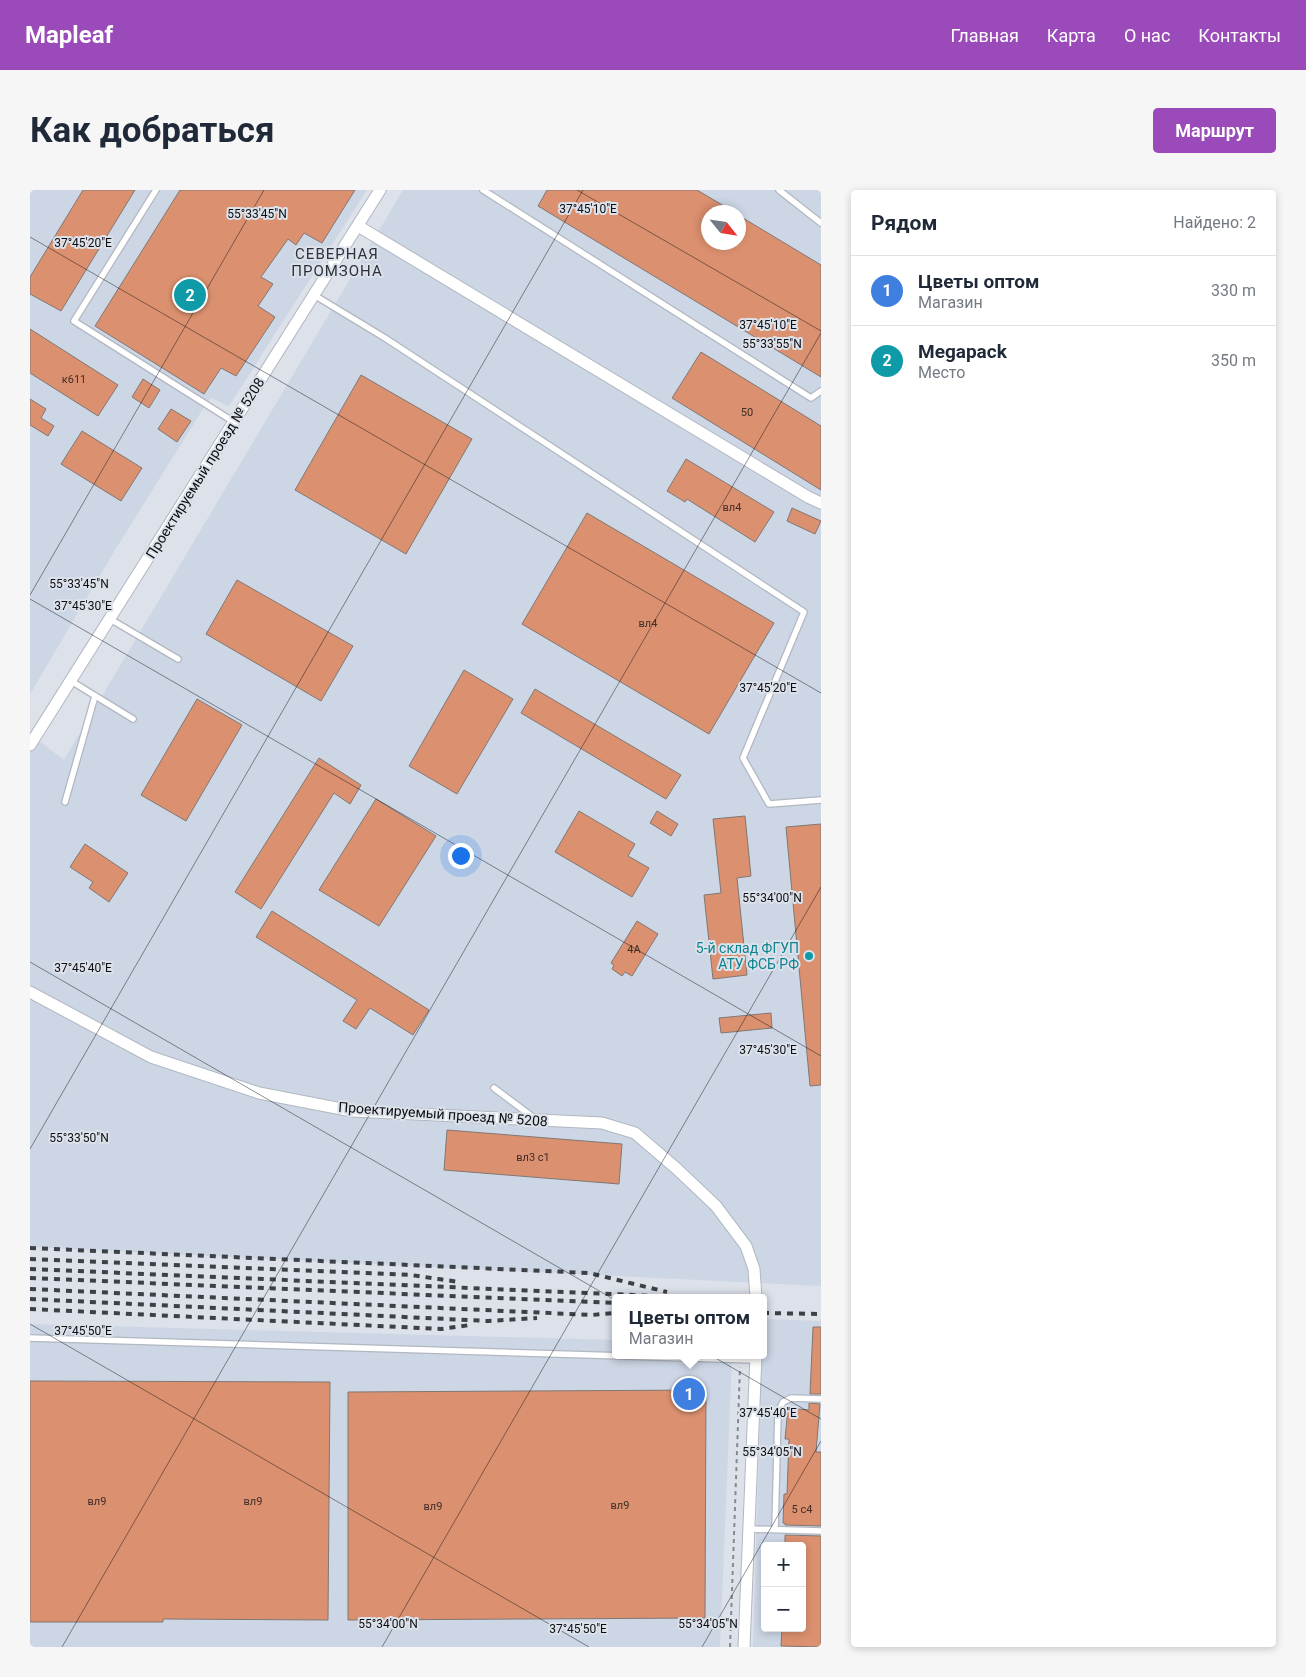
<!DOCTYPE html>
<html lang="ru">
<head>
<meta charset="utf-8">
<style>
	body { margin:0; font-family:Roboto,sans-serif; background:#f6f6f7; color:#1f2937 }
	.controls { position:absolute; right:15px; bottom:15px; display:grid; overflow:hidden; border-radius:5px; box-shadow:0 2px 8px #0003 }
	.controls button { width:45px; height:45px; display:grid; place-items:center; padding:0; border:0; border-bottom:1px solid #e0e1e3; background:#fff; color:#1f2937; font:25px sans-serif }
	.compass { position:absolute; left:671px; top:15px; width:45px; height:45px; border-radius:50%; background:#fff; box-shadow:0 2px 8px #0003; rotate:120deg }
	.you { position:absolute; left:430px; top:665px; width:18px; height:18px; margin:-12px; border:4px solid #fff; border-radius:50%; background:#1a73e8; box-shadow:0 0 0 8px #1a73e833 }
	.badge { display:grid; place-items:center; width:32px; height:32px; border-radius:50%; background:#9b4aba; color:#fff; font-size:16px; font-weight:700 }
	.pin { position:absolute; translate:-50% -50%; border:2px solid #fff; box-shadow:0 1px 5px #0006 }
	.popup { position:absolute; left:582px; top:1104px; width:155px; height:65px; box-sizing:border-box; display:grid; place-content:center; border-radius:5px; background:#fff; filter:drop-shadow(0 1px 4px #0005); font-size:16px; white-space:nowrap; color:#747a83 }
	.popup b { font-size:19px; color:#1f2937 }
	.popup::after { content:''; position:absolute; left:50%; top:100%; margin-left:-10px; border:10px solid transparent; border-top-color:#fff }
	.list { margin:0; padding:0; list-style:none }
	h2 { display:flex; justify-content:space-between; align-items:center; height:65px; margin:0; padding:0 20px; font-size:21px }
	h2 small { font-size:16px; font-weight:400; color:#747a83 }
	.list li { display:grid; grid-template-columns:32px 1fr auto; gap:15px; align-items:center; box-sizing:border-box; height:70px; padding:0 20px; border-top:1px solid #e0e1e3 }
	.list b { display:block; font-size:19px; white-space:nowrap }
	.list p { margin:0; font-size:16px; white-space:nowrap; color:#747a83 }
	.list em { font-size:16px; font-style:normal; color:#747a83 }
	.map { position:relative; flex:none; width:791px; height:1457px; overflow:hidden; border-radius:5px }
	header { display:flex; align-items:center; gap:30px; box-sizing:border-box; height:70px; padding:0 25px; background:#9b4aba; color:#fff }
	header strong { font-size:24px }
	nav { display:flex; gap:28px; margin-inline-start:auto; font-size:18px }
	.intro { display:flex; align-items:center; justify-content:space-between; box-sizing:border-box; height:120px; padding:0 30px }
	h1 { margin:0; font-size:35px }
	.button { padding:12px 22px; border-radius:5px; background:#9b4aba; color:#fff; font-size:18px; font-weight:700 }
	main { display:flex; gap:30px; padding:0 30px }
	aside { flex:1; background:#fff; border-radius:5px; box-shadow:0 2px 8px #0003 }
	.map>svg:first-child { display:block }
	.built { fill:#ccd6e5; fill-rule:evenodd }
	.building { fill:#db906f; stroke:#817773 }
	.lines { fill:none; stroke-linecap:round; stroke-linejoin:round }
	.lane-casing { stroke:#b2b7c0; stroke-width:8 }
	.street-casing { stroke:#b2b7c0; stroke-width:13 }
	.path { stroke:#85898f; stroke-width:2; stroke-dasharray:4 4; stroke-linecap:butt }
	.lane { stroke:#fff; stroke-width:5.5 }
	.street { stroke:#fff; stroke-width:11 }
	.rail { stroke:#3d4044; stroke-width:4; stroke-dasharray:6 6; stroke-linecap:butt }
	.ticks { fill:none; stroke:#0c0e11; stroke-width:1; stroke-opacity:0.45 }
	.culture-dot { fill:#0f9aa8; stroke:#dce1ea; stroke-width:2 }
	.labels { text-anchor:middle; stroke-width:4; stroke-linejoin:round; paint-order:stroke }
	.number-label { font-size:11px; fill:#402e28 }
	.street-label { font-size:14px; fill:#0c0e11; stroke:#dce1ea }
	.culture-label { font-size:14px; fill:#0d838f; stroke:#dce1ea; text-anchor:end }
	.neighbourhood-label { font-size:15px; letter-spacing:1px; fill:#2e3239; stroke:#dce1ea }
	.ticks-label { font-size:12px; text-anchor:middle; fill:#0c0e11; stroke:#dce1ea; stroke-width:4; stroke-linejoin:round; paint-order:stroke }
</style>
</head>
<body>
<header>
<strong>Mapleaf</strong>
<nav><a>Главная</a><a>Карта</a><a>О нас</a><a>Контакты</a></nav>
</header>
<div class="intro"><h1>Как добраться</h1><a class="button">Маршрут</a></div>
<main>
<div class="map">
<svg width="791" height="1457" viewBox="0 0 791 1457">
	<rect width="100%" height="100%" fill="#dce1ea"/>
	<g class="built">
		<path d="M 0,0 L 337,0 L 199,216 L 181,208 L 176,214 L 85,360 L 0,504 Z"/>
		<path d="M 373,0 L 791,0 L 791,1096 L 0,1057 L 0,544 L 34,570 ZM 678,22 L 708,22 L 708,52 L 678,52 Z"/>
		<path d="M 733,1129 L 791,1131 L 791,1457 L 723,1457 ZM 735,1356 L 772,1356 L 772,1438 L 735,1438 Z"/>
		<path d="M 0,1134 L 585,1150 L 585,1165 L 702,1165 L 690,1457 L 0,1457 Z"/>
	</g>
	<g class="building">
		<path d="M 53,0 L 105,0 L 31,121 L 0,104 L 0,87 Z"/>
		<path d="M 150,0 L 325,0 L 292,53 L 274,43 L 266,55 L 258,49 L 231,87 L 243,94 L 228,116 L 245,127 L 206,186 L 191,178 L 174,204 L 65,136 Z"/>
		<path d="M 517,0 L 667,0 L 704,22 L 678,22 L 678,52 L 708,52 L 708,25 L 791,75 L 791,187 L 508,16 Z"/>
		<path d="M 0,139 L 88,195 L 68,226 L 0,183 Z"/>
		<path d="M 671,162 L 791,236 L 791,300 L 642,208 Z"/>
		<path d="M 331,185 L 442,249 L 376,364 L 265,300 Z"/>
		<path d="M 113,189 L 130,200 L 119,218 L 102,207 Z"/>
		<path d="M 0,209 L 16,219 L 11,228 L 24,236 L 18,246 L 0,235 Z"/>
		<path d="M 141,219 L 161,231 L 147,252 L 128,239 Z"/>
		<path d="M 52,241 L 112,278 L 91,311 L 31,274 Z"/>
		<path d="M 656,269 L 744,322 L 725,352 L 657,309 L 655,312 L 637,301 Z"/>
		<path d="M 762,318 L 791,331 L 785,344 L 757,331 Z"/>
		<path d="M 557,323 L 744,433 L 679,544 L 492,434 Z"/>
		<path d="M 207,390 L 323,456 L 291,511 L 176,444 Z"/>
		<path d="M 434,480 L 483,509 L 427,604 L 379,576 Z"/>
		<path d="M 505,499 L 651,585 L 636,609 L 491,523 Z"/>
		<path d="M 167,509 L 212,535 L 156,631 L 111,605 Z"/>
		<path d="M 289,568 L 331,595 L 320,614 L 304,603 L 231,719 L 205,702 Z"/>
		<path d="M 346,609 L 406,646 L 349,736 L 289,700 Z"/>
		<path d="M 549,621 L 605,654 L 598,666 L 619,678 L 602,707 L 525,662 Z"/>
		<path d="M 627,621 L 648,634 L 641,646 L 620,633 Z"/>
		<path d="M 715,626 L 721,686 L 707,688 L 717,785 L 683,789 L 674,705 L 691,703 L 683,629 Z"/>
		<path d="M 791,634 L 791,895 L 780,896 L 756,637 Z"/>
		<path d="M 55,654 L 98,683 L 79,712 L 59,698 L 63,692 L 40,677 Z"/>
		<path d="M 242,721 L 399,820 L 383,845 L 340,818 L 326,839 L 313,831 L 327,810 L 226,747 Z"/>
		<path d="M 607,731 L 628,744 L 602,786 L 595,782 L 592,786 L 582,779 L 584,775 L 581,773 Z"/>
		<path d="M 741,823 L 742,838 L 691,843 L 689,828 Z"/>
		<path d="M 417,940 L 592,954 L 589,994 L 414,980 Z"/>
		<path d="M 783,1137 L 791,1137 L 791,1204 L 780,1204 Z"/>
		<path d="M 0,1191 L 300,1192 L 298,1430 L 133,1429 L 133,1432 L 0,1432 Z"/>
		<path d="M 676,1200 L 675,1428 L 318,1430 L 318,1202 Z"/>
		<path d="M 779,1213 L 790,1214 L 786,1262 L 791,1262 L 791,1336 L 755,1335 L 755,1333 L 753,1333 L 754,1304 L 757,1304 L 759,1249 L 755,1249 L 758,1218 L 779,1220 Z"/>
		<path d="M 755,1345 L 791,1346 L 791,1457 L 751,1456 L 752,1438 L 772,1438 L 772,1356 L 755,1356 Z"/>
	</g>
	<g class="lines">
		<g class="lane-casing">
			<g id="lane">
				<path d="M 126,0 L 44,131 L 204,232"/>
				<path d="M 453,0 L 781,208 L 791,201"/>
				<path d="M 749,0 L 791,33"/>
				<path d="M 284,105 L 355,148 L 774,422 L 713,568 L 739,614 L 791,610"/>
				<path d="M 80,429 L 148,469"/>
				<path d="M 41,491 L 103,529"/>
				<path d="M 35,612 L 65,506"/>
				<path d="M 464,898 L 504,928"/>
				<path d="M 0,1148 L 726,1170"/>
				<path d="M 720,1339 L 791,1341"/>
				<path d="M 745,1339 L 748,1222 L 753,1212 L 761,1208 L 791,1209"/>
			</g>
		</g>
		<g class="street-casing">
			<g id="street">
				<path d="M 328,36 L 778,307 L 791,313"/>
				<path d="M 0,555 L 350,0"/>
				<path d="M 0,802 L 121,867 L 229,903 L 322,921 L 572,933 L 605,943 L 647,979 L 686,1016 L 716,1056 L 724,1079 L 726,1108"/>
				<path d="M 714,1457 L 726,1165"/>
			</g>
		</g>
		<path class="path" d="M 700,1457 L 710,1177"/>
		<use href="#lane" class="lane"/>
		<use href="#street" class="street"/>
		<g class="rail">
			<path d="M 0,1058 L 559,1083 L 637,1102"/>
			<path d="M 0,1069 L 381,1085 L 429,1092"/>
			<path d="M 0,1079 L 672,1108"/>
			<path d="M 0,1088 L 585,1113"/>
			<path d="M 0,1099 L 562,1125 L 585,1123"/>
			<path d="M 0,1109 L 458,1131 L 507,1128"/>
			<path d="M 0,1119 L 411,1139 L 440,1135"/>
			<path d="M 733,1123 L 791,1124"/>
		</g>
	</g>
	<path class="ticks" d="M 547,0 L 791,141M 0,47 L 791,503M 0,405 L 234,0M 0,409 L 791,866M 0,772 L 791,1229M 0,959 L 553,0M 0,1134 L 559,1457M 32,1457 L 791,143M 352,1457 L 791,697M 672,1457 L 791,1251"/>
	<circle class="culture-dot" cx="779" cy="766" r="5"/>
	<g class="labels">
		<g class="number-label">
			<text x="44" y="193">к611</text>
			<text x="717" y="226">50</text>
			<text x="702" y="321">вл4</text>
			<text x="618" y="437">вл4</text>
			<text x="604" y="763">4А</text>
			<text x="503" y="971">вл3 с1</text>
			<text x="67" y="1315">вл9</text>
			<text x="223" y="1315">вл9</text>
			<text x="590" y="1319">вл9</text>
			<text x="403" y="1320">вл9</text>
			<text x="772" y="1323">5 с4</text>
		</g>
		<g class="street-label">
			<text transform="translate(175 278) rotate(-58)" y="5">Проектируемый проезд № 5208</text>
			<text transform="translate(413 924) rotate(4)" y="5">Проектируемый проезд № 5208</text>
		</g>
		<g class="culture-label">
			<text x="769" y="763">5-й склад ФГУП<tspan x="769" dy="16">АТУ ФСБ РФ</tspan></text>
		</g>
		<g class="neighbourhood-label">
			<text x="307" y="69">СЕВЕРНАЯ<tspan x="307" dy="17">ПРОМЗОНА</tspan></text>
		</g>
	</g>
	<g class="ticks-label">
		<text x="558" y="23">37°45'10"E</text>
		<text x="227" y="28">55°33'45"N</text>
		<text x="53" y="57">37°45'20"E</text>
		<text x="738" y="139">37°45'10"E</text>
		<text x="742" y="158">55°33'55"N</text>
		<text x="49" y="398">55°33'45"N</text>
		<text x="53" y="420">37°45'30"E</text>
		<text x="738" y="502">37°45'20"E</text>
		<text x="742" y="712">55°34'00"N</text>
		<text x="53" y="782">37°45'40"E</text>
		<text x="738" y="864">37°45'30"E</text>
		<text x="49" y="952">55°33'50"N</text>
		<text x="53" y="1145">37°45'50"E</text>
		<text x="738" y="1227">37°45'40"E</text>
		<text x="742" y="1266">55°34'05"N</text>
		<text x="358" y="1438">55°34'00"N</text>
		<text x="678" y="1438">55°34'05"N</text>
		<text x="548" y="1443">37°45'50"E</text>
	</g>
</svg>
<div class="controls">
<button>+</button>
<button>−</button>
</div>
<svg class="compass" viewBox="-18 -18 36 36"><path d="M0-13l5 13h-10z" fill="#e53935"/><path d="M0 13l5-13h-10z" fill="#747a83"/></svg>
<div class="you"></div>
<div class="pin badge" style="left:659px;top:1204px;background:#3f7fe0">1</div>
<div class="popup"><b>Цветы оптом</b>Магазин</div>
<div class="pin badge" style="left:160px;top:105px;background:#0f9aa8">2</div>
</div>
<aside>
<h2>Рядом<small>Найдено: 2</small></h2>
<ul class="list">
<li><span class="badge" style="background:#3f7fe0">1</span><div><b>Цветы оптом</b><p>Магазин</p></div><em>330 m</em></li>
<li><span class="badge" style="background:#0f9aa8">2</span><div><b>Megapack</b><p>Место</p></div><em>350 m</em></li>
</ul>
</aside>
</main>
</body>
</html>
